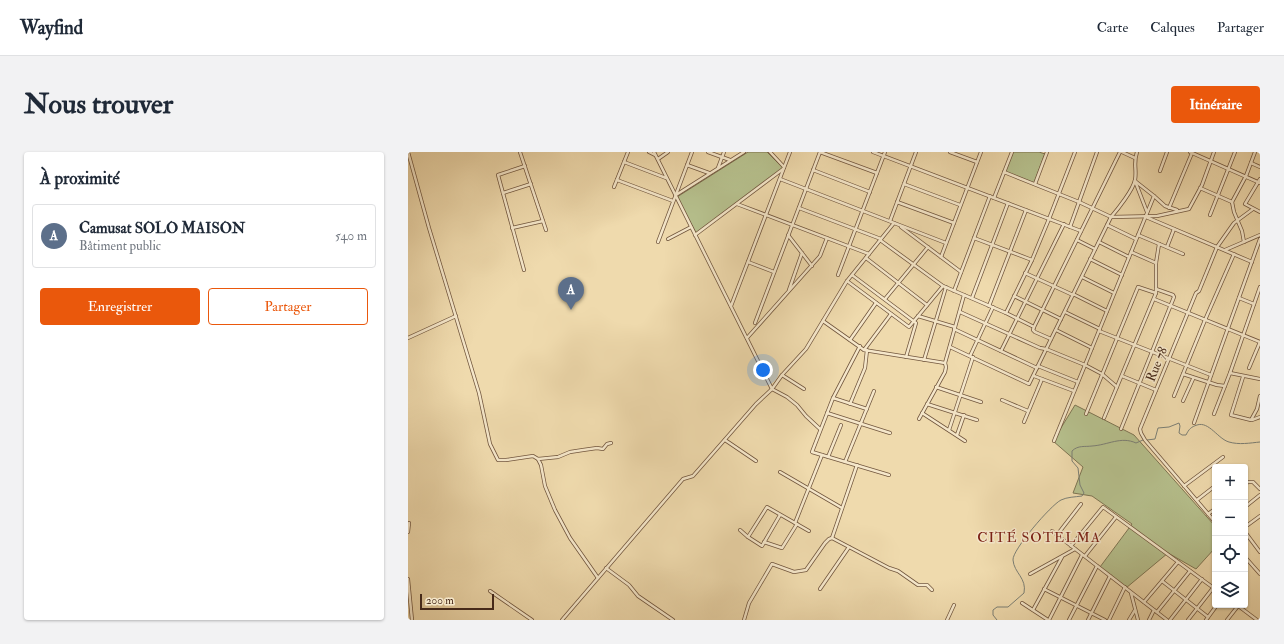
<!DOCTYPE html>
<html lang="fr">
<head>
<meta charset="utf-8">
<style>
	body { margin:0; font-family:"IM FELL Double Pica",serif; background:#f2f2f3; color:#1f2937 }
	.controls { position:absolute; right:12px; bottom:12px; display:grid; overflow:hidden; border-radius:4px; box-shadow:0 1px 3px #0004 }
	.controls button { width:36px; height:36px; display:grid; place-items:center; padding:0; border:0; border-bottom:1px solid #e0e1e3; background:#fff; color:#1f2937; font:20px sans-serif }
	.scale { position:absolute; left:12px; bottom:10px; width:74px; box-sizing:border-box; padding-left:4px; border:2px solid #472a19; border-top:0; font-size:11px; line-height:14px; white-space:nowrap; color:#472a19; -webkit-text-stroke:3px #f5e7ca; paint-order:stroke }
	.you { position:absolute; left:355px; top:218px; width:14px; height:14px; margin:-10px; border:3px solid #fff; border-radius:50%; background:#1a73e8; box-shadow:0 0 0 6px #1a73e833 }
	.badge { display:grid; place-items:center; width:26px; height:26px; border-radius:50%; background:#ea580c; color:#fff; font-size:13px; font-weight:700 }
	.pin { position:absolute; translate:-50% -33px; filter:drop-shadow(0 1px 2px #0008) }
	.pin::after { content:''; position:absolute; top:21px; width:14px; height:12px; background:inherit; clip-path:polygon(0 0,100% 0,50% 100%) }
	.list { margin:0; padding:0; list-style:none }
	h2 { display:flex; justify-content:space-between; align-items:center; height:52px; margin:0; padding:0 16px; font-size:17px }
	h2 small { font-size:13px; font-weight:400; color:#747a83 }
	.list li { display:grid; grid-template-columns:26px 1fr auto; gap:12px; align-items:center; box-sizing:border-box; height:64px; margin:0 8px 8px; padding:0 8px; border:1px solid #e0e1e3; border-radius:4px }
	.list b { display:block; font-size:15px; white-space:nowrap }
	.list p { margin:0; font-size:13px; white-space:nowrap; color:#747a83 }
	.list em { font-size:13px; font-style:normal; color:#747a83 }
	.actions { display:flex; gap:8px; padding:12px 16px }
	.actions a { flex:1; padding:9px 0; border:1px solid #ea580c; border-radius:4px; text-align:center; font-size:14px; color:#ea580c }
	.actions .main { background:#ea580c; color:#fff }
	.icon { flex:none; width:22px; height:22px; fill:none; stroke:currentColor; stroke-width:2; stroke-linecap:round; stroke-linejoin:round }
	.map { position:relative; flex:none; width:852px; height:468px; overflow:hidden; border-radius:4px }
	header { display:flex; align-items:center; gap:24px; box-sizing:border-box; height:56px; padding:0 20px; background:#fff; border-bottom:1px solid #e0e1e3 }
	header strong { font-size:19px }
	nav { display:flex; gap:22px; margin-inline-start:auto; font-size:14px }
	.intro { display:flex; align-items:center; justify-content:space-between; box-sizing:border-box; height:96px; padding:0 24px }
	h1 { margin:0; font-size:28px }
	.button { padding:10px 18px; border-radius:4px; background:#ea580c; color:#fff; font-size:14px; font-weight:700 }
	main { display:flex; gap:24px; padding:0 24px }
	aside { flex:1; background:#fff; border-radius:4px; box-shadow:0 1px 3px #0004 }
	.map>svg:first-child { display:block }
	.green { fill:#b6c08d; stroke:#7e7553 }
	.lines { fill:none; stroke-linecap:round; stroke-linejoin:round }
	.stream { stroke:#7b7f75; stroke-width:1 }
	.minor-casing { stroke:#71563e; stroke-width:4 }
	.minor { stroke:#f5e7ca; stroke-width:2.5 }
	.labels { text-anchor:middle; stroke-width:3; stroke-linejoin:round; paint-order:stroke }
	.street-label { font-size:13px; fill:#472a19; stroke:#f5e7ca }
	.neighbourhood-label { font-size:14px; letter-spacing:1px; fill:#7a1f14; stroke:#f5e7ca }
</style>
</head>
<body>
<header>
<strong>Wayfind</strong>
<nav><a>Carte</a><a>Calques</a><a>Partager</a></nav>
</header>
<div class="intro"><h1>Nous trouver</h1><a class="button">Itinéraire</a></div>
<main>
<aside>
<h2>À proximité<small></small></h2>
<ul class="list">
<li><span class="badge" style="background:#5c6f8a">A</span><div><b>Camusat SOLO MAISON</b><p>Bâtiment public</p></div><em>540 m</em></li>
</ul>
<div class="actions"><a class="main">Enregistrer</a><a>Partager</a></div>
</aside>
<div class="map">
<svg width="852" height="468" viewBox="0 0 852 468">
	<rect width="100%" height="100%" fill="#efdaad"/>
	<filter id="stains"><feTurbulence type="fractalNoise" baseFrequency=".005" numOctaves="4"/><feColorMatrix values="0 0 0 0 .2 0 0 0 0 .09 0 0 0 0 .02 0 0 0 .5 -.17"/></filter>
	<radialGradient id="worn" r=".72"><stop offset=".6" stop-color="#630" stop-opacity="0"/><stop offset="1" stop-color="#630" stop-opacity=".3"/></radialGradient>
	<g class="green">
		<path d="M 340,0 L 359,0 L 375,16 L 288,81 L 269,45 Z"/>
		<path d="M 604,0 L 631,0 L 637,2 L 626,31 L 597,20 Z"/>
		<path d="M 667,253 L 726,283 L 807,374 L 807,396 L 788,417 L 760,401 L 718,436 L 692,415 L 724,372 L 684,344 L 665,341 L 675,315 L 645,289 Z"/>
	</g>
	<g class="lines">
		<g class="stream">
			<path d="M 739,288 L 747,287 L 750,276 L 761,275 L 771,271 L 772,274 L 771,281 L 774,283 L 778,283 C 781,277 783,275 789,273 C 801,269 810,287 821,290 C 831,293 842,291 852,290"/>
			<path d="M 589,468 L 585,463 L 585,458 L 589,455 L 600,455 L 616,441 C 619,426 606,421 605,408 C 604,398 643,353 653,348 C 659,345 667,345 674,344 L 676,341 L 672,333 L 670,316 L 664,309 L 664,299 C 670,293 677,295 684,294 C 700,293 713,284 728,291 L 735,288"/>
		</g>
		<g class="minor-casing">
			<g id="minor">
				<path d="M 0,0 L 21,76 L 71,241 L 82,292 L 90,308 L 98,308 L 125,304 L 130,307"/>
				<path d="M 112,0 L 138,78"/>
				<path d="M 241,0 L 247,3"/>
				<path d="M 246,0 L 364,237 L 379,245 L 389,253 L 398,264 L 412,277"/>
				<path d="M 300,0 L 322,8"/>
				<path d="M 362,0 L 376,15"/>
				<path d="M 412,0 L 469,21"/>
				<path d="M 465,0 L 673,79"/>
				<path d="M 542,0 L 569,10"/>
				<path d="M 714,0 L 727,6"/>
				<path d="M 782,0 L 852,31"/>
				<path d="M 250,7 L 260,0"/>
				<path d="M 216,10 L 258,26"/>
				<path d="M 843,11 L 852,15"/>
				<path d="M 279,13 L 301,21"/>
				<path d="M 310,16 L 316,0"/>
				<path d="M 405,18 L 462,40"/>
				<path d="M 752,19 L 759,0"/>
				<path d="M 596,20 L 671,50 L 703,65 L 749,64 L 781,57 L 794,33 L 806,0"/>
				<path d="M 372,27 L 538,91"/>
				<path d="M 852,27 L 837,52 L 852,60"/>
				<path d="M 209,28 L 265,49"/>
				<path d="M 727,29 L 739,60"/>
				<path d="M 496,32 L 552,53"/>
				<path d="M 627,32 L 639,0"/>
				<path d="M 206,35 L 220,0"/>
				<path d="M 792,36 L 824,50"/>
				<path d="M 95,41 L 123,32"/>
				<path d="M 268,43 L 336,0"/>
				<path d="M 746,44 L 757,54 L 769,58"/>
				<path d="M 586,46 L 604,0"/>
				<path d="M 489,50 L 546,71"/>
				<path d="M 329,52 L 461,102"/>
				<path d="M 391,56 L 473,87"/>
				<path d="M 761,56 L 784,1"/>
				<path d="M 802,63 L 827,0"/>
				<path d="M 738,65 L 844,110"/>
				<path d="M 482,69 L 508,0"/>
				<path d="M 699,73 L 728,87"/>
				<path d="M 493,75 L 553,120"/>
				<path d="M 662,75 L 689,0"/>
				<path d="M 104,76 L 135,69"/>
				<path d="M 287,83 L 375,17"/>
				<path d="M 380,83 L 404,114"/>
				<path d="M 730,83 L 775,102"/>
				<path d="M 566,86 L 624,108"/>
				<path d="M 260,87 L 283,75"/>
				<path d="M 472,88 L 535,134 L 598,161 L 626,175"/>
				<path d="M 669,88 L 687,97"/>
				<path d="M 250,90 L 284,0"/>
				<path d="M 691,90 L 721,105"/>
				<path d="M 836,90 L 834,79 L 826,60 L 824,50 L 838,24 L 847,0"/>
				<path d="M 759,95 L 766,77"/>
				<path d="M 817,98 L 852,83"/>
				<path d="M 723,100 L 748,111"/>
				<path d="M 533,105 L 573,0"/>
				<path d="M 458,106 L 519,153"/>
				<path d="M 682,107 L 714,123"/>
				<path d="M 340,110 L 366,120"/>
				<path d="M 116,118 L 90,23 L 117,14"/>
				<path d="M 617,121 L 665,143"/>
				<path d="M 430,123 L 477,0"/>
				<path d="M 444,123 L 508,171 L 498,205"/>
				<path d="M 674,125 L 706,141"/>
				<path d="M 439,129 L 501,175 L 535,134"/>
				<path d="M 381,138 L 394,101"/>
				<path d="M 546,139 L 582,44"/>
				<path d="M 665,142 L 699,159"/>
				<path d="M 606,144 L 653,167"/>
				<path d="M 564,146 L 600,51"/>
				<path d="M 831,146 L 846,152"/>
				<path d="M 477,147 L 520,95"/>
				<path d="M 746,147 L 852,190"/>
				<path d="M 323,154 L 382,0"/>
				<path d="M 581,154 L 618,58"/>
				<path d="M 552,160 L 632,196 L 638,197 L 677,213 L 694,222 L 709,235"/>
				<path d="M 657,160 L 692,177"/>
				<path d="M 598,161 L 624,108 L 641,67 L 667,0"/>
				<path d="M 510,164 L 547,175"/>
				<path d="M 415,169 L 456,198 L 537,211"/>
				<path d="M 347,171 L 412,0"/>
				<path d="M 546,177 L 629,216"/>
				<path d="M 648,178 L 684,196"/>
				<path d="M 691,179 L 803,223"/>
				<path d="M 0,186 L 48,164"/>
				<path d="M 339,186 L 412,104 L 419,86"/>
				<path d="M 643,187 L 627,180 L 625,178 L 626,175 L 712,0"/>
				<path d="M 442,188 L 468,151"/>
				<path d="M 452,194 L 425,246 L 404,300 L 481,323"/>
				<path d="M 542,195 L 621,232 L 703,65 C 710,57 725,38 727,28 C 729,18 725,11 729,0"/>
				<path d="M 456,198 L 483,162"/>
				<path d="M 593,199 L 656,72"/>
				<path d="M 562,204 L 585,155"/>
				<path d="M 516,208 L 538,135"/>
				<path d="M 630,214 L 670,230"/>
				<path d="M 841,216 L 852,190"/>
				<path d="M 822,221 L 852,227"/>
				<path d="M 775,222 L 809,233 L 817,234"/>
				<path d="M 374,223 L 396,237"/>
				<path d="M 626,224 L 666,239"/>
				<path d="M 714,224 L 748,238"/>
				<path d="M 835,225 L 823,263 L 843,268 L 849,257 L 852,244"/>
				<path d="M 528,235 L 573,250"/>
				<path d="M 766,244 L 797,168 L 826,102"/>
				<path d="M 425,246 L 459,257"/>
				<path d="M 594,248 L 620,259"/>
				<path d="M 775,249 L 785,227"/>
				<path d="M 442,252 L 457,216 L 459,198"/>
				<path d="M 519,252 L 569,268"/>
				<path d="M 419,261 L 482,281"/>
				<path d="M 514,261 L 557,289"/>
				<path d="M 678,262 L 730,135 L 748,141"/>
				<path d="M 806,262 L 822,221 L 852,135"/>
				<path d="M 696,266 L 748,141 L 748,111 L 751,92"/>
				<path d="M 511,267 L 537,220 L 538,215 L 537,211 L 556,143"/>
				<path d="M 844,268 L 852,265"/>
				<path d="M 616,270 L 634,227"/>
				<path d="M 786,271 L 852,87"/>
				<path d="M 713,277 L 766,145 L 765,143 L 748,137"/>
				<path d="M 541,278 L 565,205"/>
				<path d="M 549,283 L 556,263"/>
				<path d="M 317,288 L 348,309"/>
				<path d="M 646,289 L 746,44 L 727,29"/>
				<path d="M 420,305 L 433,273"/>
				<path d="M 437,310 L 466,239"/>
				<path d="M 372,320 L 434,356"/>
				<path d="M 837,332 L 840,330 L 845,330 L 852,337"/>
				<path d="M 776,334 L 815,305"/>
				<path d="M 789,348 L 807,334"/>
				<path d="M 837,355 L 852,343"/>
				<path d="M 800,362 L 807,357"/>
				<path d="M 807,370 L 737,288 L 733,281 L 732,277 L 788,141 L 791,139 L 809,95 L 826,71 L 845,57"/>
				<path d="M 387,371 L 414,303"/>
				<path d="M 837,375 L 852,364"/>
				<path d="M 332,378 L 340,385 L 354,394 L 372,363"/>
				<path d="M 644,379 L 759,468"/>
				<path d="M 0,380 L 1,371"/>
				<path d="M 837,380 L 852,400"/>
				<path d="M 649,383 L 673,352"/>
				<path d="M 340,385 L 359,355 L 401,379"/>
				<path d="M 424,386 L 481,416 L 490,419 L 510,433 L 519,433 L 524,438"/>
				<path d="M 356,390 L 374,396 L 389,372"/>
				<path d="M 663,394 L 695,355 L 807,437"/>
				<path d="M 677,404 L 708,365"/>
				<path d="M 837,405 L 852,422"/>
				<path d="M 198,416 L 221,433 L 230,444 L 265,468"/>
				<path d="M 622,422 L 667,397"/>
				<path d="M 190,426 L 162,386 L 147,358 L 137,334 L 133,313 L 130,307 L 150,305 L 162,300 L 175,298 L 189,296 L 195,297 L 199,292 L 203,291"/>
				<path d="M 0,427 L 4,468"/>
				<path d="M 754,429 L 800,465"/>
				<path d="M 412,437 L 441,395"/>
				<path d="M 636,437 L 697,468"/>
				<path d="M 82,439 L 124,468"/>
				<path d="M 723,441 L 730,468"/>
				<path d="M 736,450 L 770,410"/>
				<path d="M 614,451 L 640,468"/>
				<path d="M 829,453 L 849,468"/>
				<path d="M 625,458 L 654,405"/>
				<path d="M 749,460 L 782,419"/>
				<path d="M 154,468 L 275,327 L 285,324 L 348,252 L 364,237 L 374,223 L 398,197 L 439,129 L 486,71"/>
				<path d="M 336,468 L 341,451 L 364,412 L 386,420 L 398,418 L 417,391 L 421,387 L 424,386 L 449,313"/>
				<path d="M 539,468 L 546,453"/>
				<path d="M 641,468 L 674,403"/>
				<path d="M 661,468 L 689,414"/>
				<path d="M 680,468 L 702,424"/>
				<path d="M 701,468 L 717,435"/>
				<path d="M 721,468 L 727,458"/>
				<path d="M 741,468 L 746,458"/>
				<path d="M 762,468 L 794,427"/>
				<path d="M 780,468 L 805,436"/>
				<path d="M 798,468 L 809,453"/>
				<path d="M 819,468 L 830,454"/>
			</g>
		</g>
		<use href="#minor" class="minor"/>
	</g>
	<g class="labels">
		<g class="street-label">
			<text transform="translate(748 212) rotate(-68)" y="5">Rue 78</text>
		</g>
		<g class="neighbourhood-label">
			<text x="631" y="390">CITÉ SOTELMA</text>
		</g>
	</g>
	<rect width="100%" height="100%" filter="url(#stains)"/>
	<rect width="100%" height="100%" fill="url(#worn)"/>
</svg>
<div class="controls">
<button>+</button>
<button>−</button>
<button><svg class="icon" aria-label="locate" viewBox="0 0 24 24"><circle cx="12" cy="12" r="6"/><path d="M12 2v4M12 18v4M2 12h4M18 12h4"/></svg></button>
<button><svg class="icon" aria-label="layers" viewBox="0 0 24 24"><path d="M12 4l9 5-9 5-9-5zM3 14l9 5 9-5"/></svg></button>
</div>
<div class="scale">200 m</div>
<div class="you"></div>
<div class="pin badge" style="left:163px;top:158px;background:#5c6f8a">A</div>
</div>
</main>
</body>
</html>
